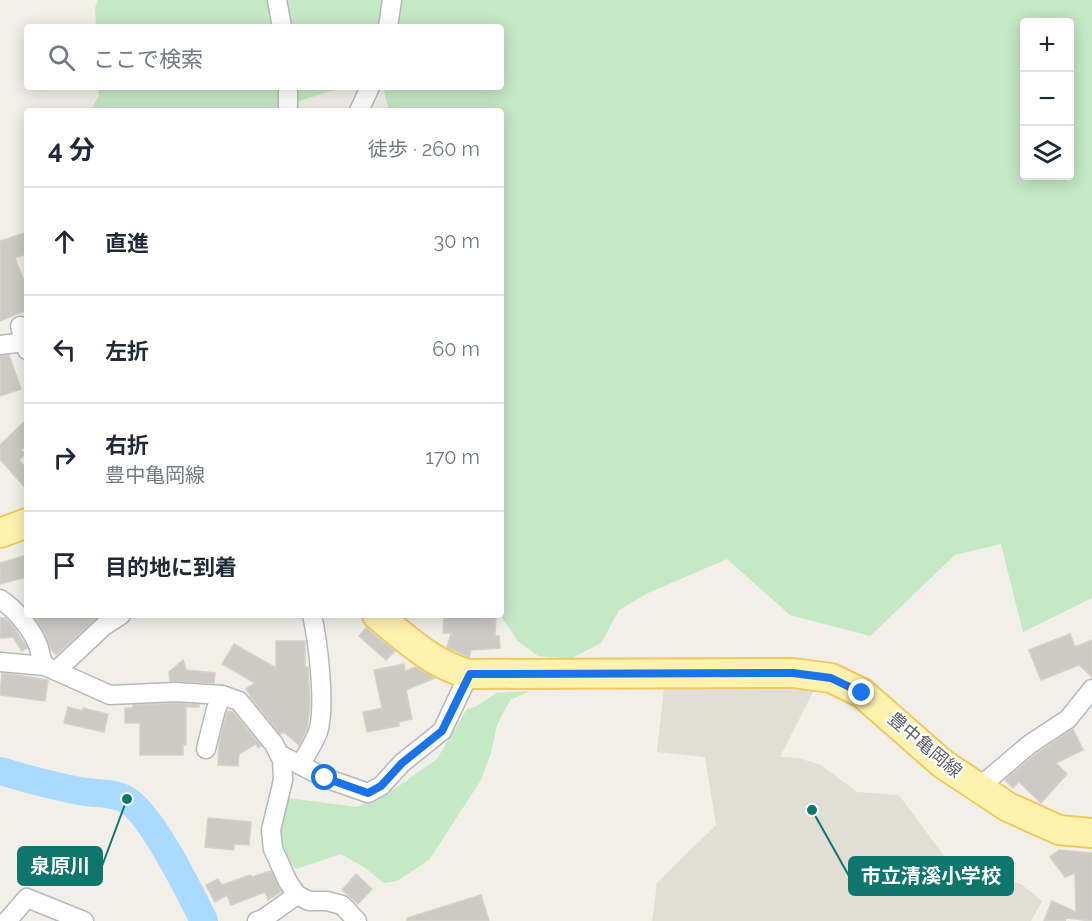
<!DOCTYPE html>
<html lang="ja">
<head>
<meta charset="utf-8">
<style>
	body { margin:0; font-family:Raleway,"Noto Sans JP",sans-serif; background:#f6f6f7; color:#1f2937 }
	.controls { position:absolute; right:18px; top:18px; display:grid; overflow:hidden; border-radius:6px; box-shadow:0 3px 15px #0003 }
	.controls button { width:54px; height:54px; display:grid; place-items:center; padding:0; border:0; border-bottom:2px solid #e0e1e3; background:#fff; color:#1f2937; font:30px sans-serif }
	.stop { position:absolute; width:18px; height:18px; margin:-14px; border:4px solid #1a73e8; border-radius:50%; background:#fff }
	.stop.end { background:#1a73e8; border-color:#fff; box-shadow:0 2px 6px #0008 }
	.list { margin:0; padding:0; list-style:none }
	h2 { display:flex; justify-content:space-between; align-items:center; height:78px; margin:0; padding:0 24px; font-size:26px }
	h2 small { font-size:20px; font-weight:400; color:#747a83 }
	.list li { display:grid; grid-template-columns:39px 1fr auto; gap:18px; align-items:center; box-sizing:border-box; height:108px; padding:0 24px; border-top:2px solid #e0e1e3 }
	.list b { display:block; font-size:22px; white-space:nowrap }
	.list p { margin:0; font-size:20px; white-space:nowrap; color:#747a83 }
	.list em { font-size:20px; font-style:normal; color:#747a83 }
	.icon { flex:none; width:33px; height:33px; fill:none; stroke:currentColor; stroke-width:2; stroke-linecap:round; stroke-linejoin:round }
	.map { position:relative; flex:none; width:1092px; height:921px; overflow:hidden }
	.search { position:absolute; background:#fff; box-shadow:0 3px 15px #0003; left:24px; top:24px; width:480px; height:66px; display:flex; align-items:center; gap:15px; box-sizing:border-box; padding:0 21px; border-radius:6px; color:#747a83; font-size:22px }
	.panel { position:absolute; background:#fff; box-shadow:0 3px 15px #0003; left:24px; top:108px; width:480px; height:510px; border-radius:6px }
	.map>svg:first-child { display:block }
	.education { fill:#e1ded6 }
	.green { fill:#c5e8c5; fill-rule:evenodd }
	.lines { fill:none; stroke-linecap:round; stroke-linejoin:round }
	.river { stroke:#aadaff; stroke-width:28 }
	.building { fill:#cccac5; stroke:#d6d1c6; stroke-width:1.5 }
	.minor-casing { stroke:#b5b8bc; stroke-width:21 }
	.primary-casing { stroke:#f2c960; stroke-width:32 }
	.minor { stroke:#fff; stroke-width:18 }
	.primary { stroke:#fff2af; stroke-width:28 }
	.route { stroke:#1a73e8; stroke-width:8 }
	.labels { text-anchor:middle; stroke-width:4.5; stroke-linejoin:round; paint-order:stroke }
	.street-label { font-size:18px; fill:#5f6368; stroke:#fff }
	.leader { fill:none; stroke:#0f766e; stroke-width:2 }
	.callout-dot { fill:#0f766e; stroke:#fff; stroke-width:2 }
	.callout { fill:#0f766e; stroke:#0f766e; stroke-width:2 }
	.callout-label { font-size:20px; text-anchor:middle; font-weight:bold; fill:#fff }
</style>
</head>
<body>
<div class="map">
<svg width="1092" height="921" viewBox="0 0 1092 921">
	<rect width="100%" height="100%" fill="#f1efe8"/>
	<path class="education" d="M 817,684 L 780,757 L 798,758 L 821,765 L 857,792 L 899,795 L 955,871 L 993,876 L 1021,884 L 1042,901 L 1031,921 L 652,921 L 657,883 L 716,825 L 705,757 L 657,752 L 664,688 Z"/>
	<g class="green">
		<path d="M 98,0 L 1092,0 L 1092,598 L 1023,632 L 1001,544 L 955,555 L 870,636 L 790,615 L 727,559 L 648,593 L 619,610 L 601,643 L 570,659 L 538,656 L 518,641 L 500,615 L 501,111 L 389,111 L 383,87 L 501,87 L 501,27 L 96,27 L 95,8 ZM 1024,22 L 1070,22 L 1070,176 L 1024,176 Z"/>
		<path d="M 98,87 L 342,87 L 269,111 L 90,111 L 99,96 Z"/>
		<path d="M 530,691 L 510,700 L 497,725 L 491,753 L 481,780 L 429,860 L 397,881 L 384,883 L 365,868 L 341,854 L 296,869 L 282,854 L 277,832 L 288,798 L 357,807 L 396,788 L 437,759 L 467,709 L 475,707 L 496,693 Z"/>
	</g>
	<g class="lines">
		<path class="river" d="M 0,771 C 27,779 52,786 80,791 C 94,794 112,792 125,799 C 151,812 190,893 204,921"/>
	</g>
	<g class="building">
		<path d="M 27,232 L 27,254 L 15,258 L 24,281 L 27,280 L 27,310 L 0,321 L 0,241 Z"/>
		<path d="M 9,355 L 21,389 L 0,396 L 0,356 Z"/>
		<path d="M 27,419 L 27,445 L 21,450 L 25,454 L 19,460 L 27,469 L 27,490 L 0,459 L 0,445 Z"/>
		<path d="M 27,555 L 27,577 L 0,584 L 0,563 Z"/>
		<path d="M 33,615 L 100,615 L 56,655 L 51,649 L 44,632 Z"/>
		<path d="M 444,615 L 496,615 L 495,636 L 499,636 L 500,648 L 471,650 L 469,657 L 447,647 L 451,633 L 443,633 Z"/>
		<path d="M 0,618 L 5,618 L 13,626 L 27,648 L 22,651 L 13,637 L 0,638 Z"/>
		<path d="M 366,628 L 395,651 L 386,660 L 359,636 Z"/>
		<path d="M 1070,634 L 1075,647 L 1092,640 L 1092,677 L 1079,665 L 1041,680 L 1029,650 Z"/>
		<path d="M 276,641 L 305,641 L 305,667 L 308,667 L 310,706 L 307,729 L 299,745 L 284,732 L 280,734 L 251,697 L 246,689 L 255,683 L 222,664 L 234,644 L 276,668 Z"/>
		<path d="M 183,660 L 186,670 L 215,673 L 214,683 L 170,681 L 169,672 Z"/>
		<path d="M 404,664 L 405,671 L 415,667 L 435,678 L 406,690 L 412,719 L 399,722 L 399,726 L 367,732 L 363,712 L 382,708 L 374,670 Z"/>
		<path d="M 2,673 L 48,680 L 45,701 L 0,695 Z"/>
		<path d="M 175,703 L 199,705 L 199,707 L 186,707 L 186,745 L 183,745 L 183,755 L 140,755 L 140,723 L 125,723 L 125,708 L 133,708 L 133,705 Z"/>
		<path d="M 68,707 L 83,711 L 83,708 L 108,714 L 104,732 L 64,723 Z"/>
		<path d="M 227,711 L 233,712 L 261,746 L 258,748 L 256,744 L 239,754 L 238,766 L 218,765 L 219,744 Z"/>
		<path d="M 1073,729 L 1083,750 L 1056,763 L 1067,774 L 1041,803 L 1019,782 L 1013,788 L 1005,780 L 1037,753 Z"/>
		<path d="M 208,818 L 251,822 L 249,845 L 234,844 L 234,850 L 205,847 Z"/>
		<path d="M 1059,850 L 1092,853 L 1092,921 L 1066,918 L 1065,921 L 1044,921 L 1052,901 L 1076,912 L 1075,873 L 1065,877 L 1050,857 Z"/>
		<path d="M 271,871 L 281,892 L 268,900 L 265,892 L 231,905 L 227,895 L 215,902 L 206,885 L 218,879 L 222,885 L 250,875 L 252,877 Z"/>
		<path d="M 356,874 L 372,889 L 358,904 L 342,890 Z"/>
		<path d="M 481,895 L 489,921 L 407,921 L 407,918 Z"/>
	</g>
	<g class="lines">
		<g class="minor-casing">
			<g id="minor">
				<path d="M 277,0 L 282,27"/>
				<path d="M 388,27 L 392,0"/>
				<path d="M 288,87 L 288,111"/>
				<path d="M 359,111 L 370,87"/>
				<path d="M 20,326 L 27,350"/>
				<path d="M 0,345 L 25,342"/>
				<path d="M 0,599 C 15,609 30,627 37,643 C 41,651 40,659 45,666"/>
				<path d="M 0,662 L 45,666 L 110,695 L 175,692 L 222,695 L 239,701 L 274,744 L 282,760 L 283,780 L 271,830 L 273,849 L 288,882 L 297,895 L 309,901 L 327,901 L 342,905 L 357,921"/>
				<path d="M 57,670 L 104,626 L 121,615"/>
				<path d="M 206,749 L 216,709 L 222,695"/>
				<path d="M 279,754 L 325,778 L 368,793 L 381,786 L 402,763 L 442,731 L 469,674"/>
				<path d="M 300,765 C 306,755 314,743 318,732 C 326,707 318,641 312,615"/>
				<path d="M 978,788 L 1030,744 L 1068,719 L 1092,689"/>
				<path d="M 7,921 L 27,898 L 84,921"/>
				<path d="M 257,921 L 263,919 L 297,895"/>
			</g>
		</g>
		<g class="primary-casing">
			<g id="primary">
				<path d="M 0,533 L 27,523"/>
				<path d="M 377,615 C 405,638 433,665 469,674 L 793,673 L 831,678 L 862,693 L 943,764 L 1008,807 L 1059,830 L 1092,833"/>
			</g>
		</g>
		<use href="#minor" class="minor"/>
		<use href="#primary" class="primary"/>
	</g>
	<g class="lines">
		<path class="route" d="M 325,778 L 368,793 L 381,786 L 402,763 L 442,731 L 470,674 L 793,673 L 831,678 L 862,693"/>
	</g>
	<g class="labels">
		<g class="street-label">
			<text transform="translate(925 745) rotate(40)" y="6">豊中亀岡線</text>
		</g>
	</g>
	<path class="leader" d="M127 799L102 866M812 810L849 876"/>
	<g class="callout-dot">
		<circle cx="127" cy="799" r="6"/>
		<circle cx="812" cy="810" r="6"/>
	</g>
	<g class="callout">
		<rect x="18" y="847" width="84" height="38" rx="6"/>
		<rect x="849" y="857" width="164" height="38" rx="6"/>
	</g>
	<g class="callout-label">
		<text x="60" y="873">泉原川</text>
		<text x="931" y="883">市立清溪小学校</text>
	</g>
</svg>
<div class="controls">
<button>+</button>
<button>−</button>
<button><svg class="icon" aria-label="layers" viewBox="0 0 24 24"><path d="M12 4l9 5-9 5-9-5zM3 14l9 5 9-5"/></svg></button>
</div>
<div class="stop" style="left:325px;top:778px"></div>
<div class="stop end" style="left:862px;top:693px"></div>
<div class="search"><svg class="icon" aria-label="search" viewBox="0 0 24 24"><circle cx="10" cy="10" r="6"/><path d="M15 15l6 6"/></svg>ここで検索</div>
<section class="panel">
<h2>4 分<small>徒歩 · 260 m</small></h2>
<ul class="list">
<li><svg class="icon" aria-label="ahead" viewBox="0 0 24 24"><path d="M12 20V5M6 11l6-6 6 6"/></svg><div><b>直進</b></div><em>30 m</em></li>
<li><svg class="icon" aria-label="left" viewBox="0 0 24 24"><path d="M17 20v-9H6M10 6l-5 5 5 5"/></svg><div><b>左折</b></div><em>60 m</em></li>
<li><svg class="icon" aria-label="right" viewBox="0 0 24 24"><path d="M7 20v-9h11M14 6l5 5-5 5"/></svg><div><b>右折</b><p>豊中亀岡線</p></div><em>170 m</em></li>
<li><svg class="icon" aria-label="arrive" viewBox="0 0 24 24"><path d="M6 21V4h12l-3 4 3 4H6"/></svg><div><b>目的地に到着</b></div></li>
</ul>
</section>
</div>
</body>
</html>
